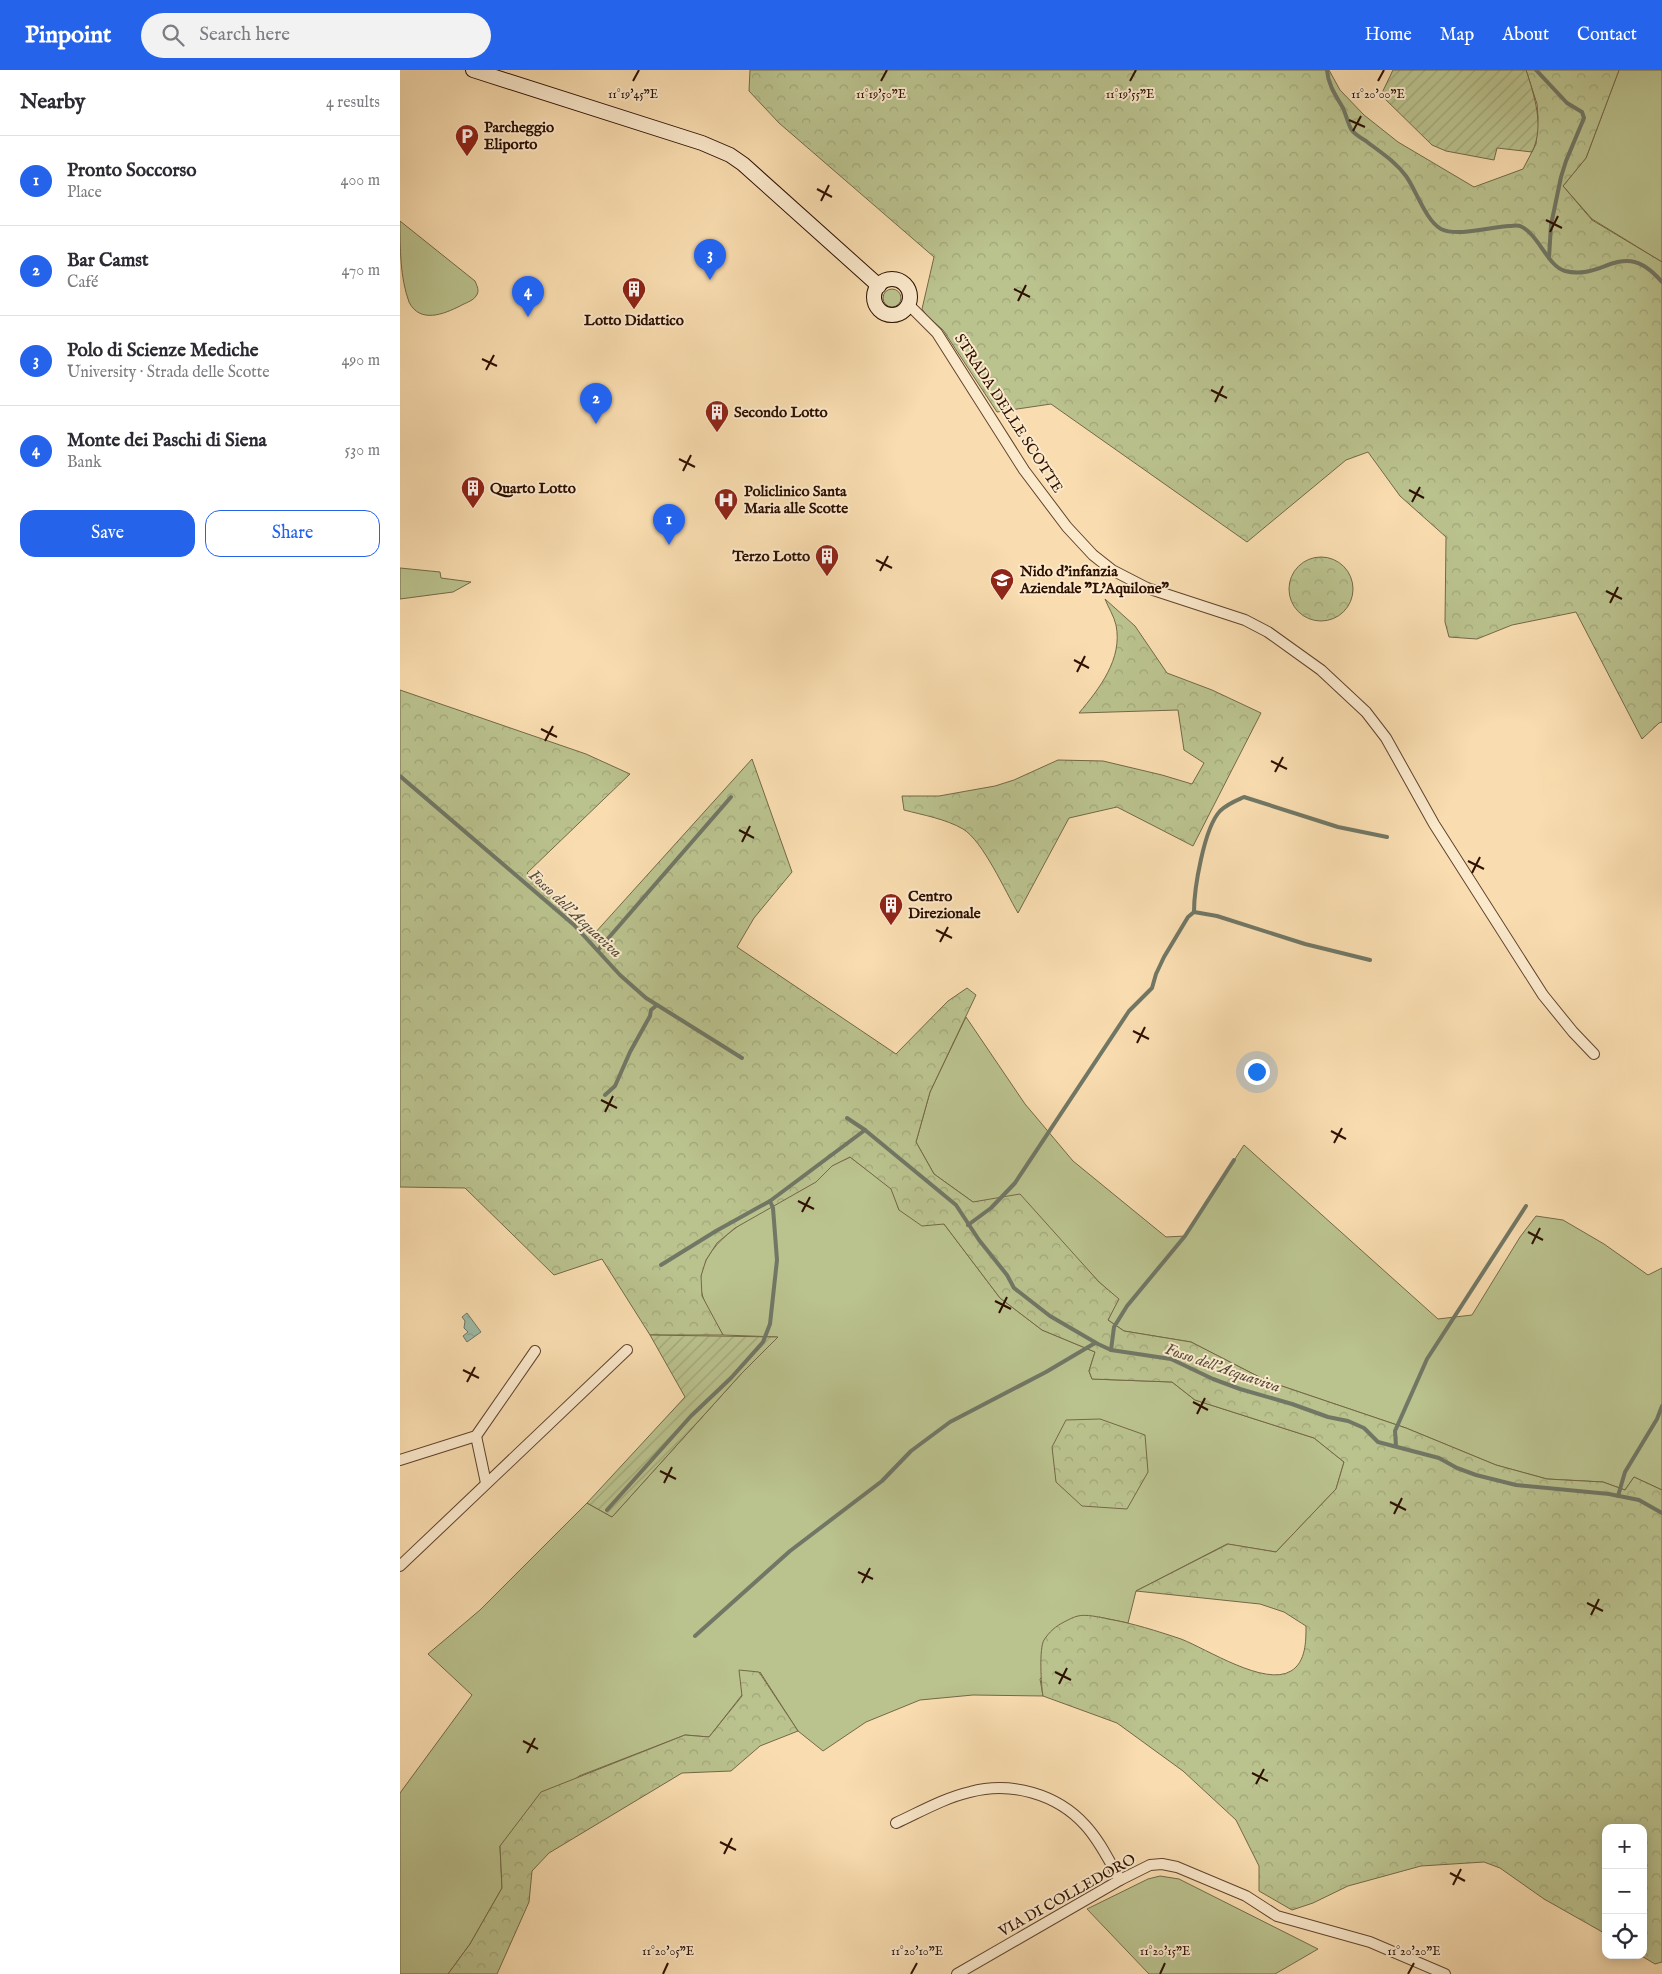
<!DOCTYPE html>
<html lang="en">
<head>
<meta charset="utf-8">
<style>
	body { margin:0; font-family:"IM FELL English",serif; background:#f2f2f3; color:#2b2b33 }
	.controls { position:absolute; right:15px; bottom:15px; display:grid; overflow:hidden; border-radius:10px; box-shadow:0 2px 12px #0003 }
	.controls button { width:45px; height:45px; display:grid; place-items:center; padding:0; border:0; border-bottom:1px solid #e1e1e2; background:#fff; color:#2b2b33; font:25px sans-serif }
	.you { position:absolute; left:856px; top:1001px; width:18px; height:18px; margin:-12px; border:4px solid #fff; border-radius:50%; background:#1a73e8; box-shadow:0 0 0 8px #1a73e833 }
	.badge { display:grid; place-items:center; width:32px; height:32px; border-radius:50%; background:#2563eb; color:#fff; font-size:16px; font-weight:700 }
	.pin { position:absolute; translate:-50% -41px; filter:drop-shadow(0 1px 2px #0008) }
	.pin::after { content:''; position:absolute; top:26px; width:18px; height:15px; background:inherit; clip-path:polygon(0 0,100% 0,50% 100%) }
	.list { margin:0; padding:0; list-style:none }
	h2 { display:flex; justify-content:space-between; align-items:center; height:65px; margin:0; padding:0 20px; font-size:21px }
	h2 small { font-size:16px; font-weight:400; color:#7c7c81 }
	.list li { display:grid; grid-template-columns:32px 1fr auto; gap:15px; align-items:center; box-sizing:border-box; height:90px; padding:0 20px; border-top:1px solid #e1e1e2 }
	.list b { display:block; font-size:19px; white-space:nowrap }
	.list p { margin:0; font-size:16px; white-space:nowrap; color:#7c7c81 }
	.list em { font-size:16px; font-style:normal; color:#7c7c81 }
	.actions { display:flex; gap:10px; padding:15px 20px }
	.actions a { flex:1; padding:11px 0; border:1px solid #2563eb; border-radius:15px; text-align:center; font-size:18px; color:#2563eb }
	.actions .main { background:#2563eb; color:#fff }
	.icon { flex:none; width:28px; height:28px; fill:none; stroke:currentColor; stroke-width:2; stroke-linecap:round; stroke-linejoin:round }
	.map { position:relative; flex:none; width:1262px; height:1904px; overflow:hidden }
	header { display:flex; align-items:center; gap:30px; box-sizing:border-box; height:70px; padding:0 25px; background:#2563eb; color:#fff }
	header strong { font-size:24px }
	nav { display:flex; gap:28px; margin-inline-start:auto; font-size:18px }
	.search { width:350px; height:45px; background:#f2f2f3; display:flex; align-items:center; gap:12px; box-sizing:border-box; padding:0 18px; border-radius:28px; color:#7c7c81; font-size:19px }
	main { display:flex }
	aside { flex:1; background:#fff }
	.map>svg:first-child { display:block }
	.grass { fill:#bac28e; stroke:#746847 }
	.forest { fill:url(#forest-crowns); stroke:#746847 }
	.garden { fill:url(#garden-furrows); stroke:#746847 }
	.water { fill:url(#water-ripples); stroke:#717765 }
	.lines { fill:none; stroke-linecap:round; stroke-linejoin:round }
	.stream { stroke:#717765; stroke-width:4 }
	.street-casing { stroke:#60422c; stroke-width:12 }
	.secondary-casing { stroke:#2d0f00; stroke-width:16 }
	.street { stroke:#fbe9cc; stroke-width:10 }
	.secondary { stroke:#fbe9cc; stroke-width:14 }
	.ticks { fill:none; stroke:#2d0f00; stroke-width:2 }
	.labels { text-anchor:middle; stroke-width:4; stroke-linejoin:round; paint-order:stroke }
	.poi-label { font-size:15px; font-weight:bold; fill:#2d0f00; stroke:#fbe9cc; text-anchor:start }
	.street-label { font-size:15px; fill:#2d0f00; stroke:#fbe9cc }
	.water-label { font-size:16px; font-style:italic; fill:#554c3b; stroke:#fbe9cc }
	.ticks-label { font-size:12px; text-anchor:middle; fill:#2d0f00; stroke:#fbe9cc; stroke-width:4; stroke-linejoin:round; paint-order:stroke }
</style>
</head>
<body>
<header>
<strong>Pinpoint</strong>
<div class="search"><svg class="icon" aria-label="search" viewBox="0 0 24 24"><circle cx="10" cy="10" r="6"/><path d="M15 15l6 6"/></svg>Search here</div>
<nav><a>Home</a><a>Map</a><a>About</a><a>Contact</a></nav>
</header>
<main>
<aside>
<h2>Nearby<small>4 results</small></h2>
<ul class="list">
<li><span class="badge">1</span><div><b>Pronto Soccorso</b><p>Place</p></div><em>400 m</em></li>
<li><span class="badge">2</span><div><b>Bar Camst</b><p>Café</p></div><em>470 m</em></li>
<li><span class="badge">3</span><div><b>Polo di Scienze Mediche</b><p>University · Strada delle Scotte</p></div><em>490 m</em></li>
<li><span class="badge">4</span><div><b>Monte dei Paschi di Siena</b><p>Bank</p></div><em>530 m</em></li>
</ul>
<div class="actions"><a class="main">Save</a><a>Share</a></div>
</aside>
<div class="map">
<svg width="1262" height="1904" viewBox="0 0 1262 1904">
	<defs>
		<pattern id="forest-crowns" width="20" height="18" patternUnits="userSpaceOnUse" patternTransform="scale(1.25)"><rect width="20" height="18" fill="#bac28e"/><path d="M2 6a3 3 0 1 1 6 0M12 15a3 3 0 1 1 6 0" fill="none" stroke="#a0a679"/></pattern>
		<pattern id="garden-furrows" width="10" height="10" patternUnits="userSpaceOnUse" patternTransform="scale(1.25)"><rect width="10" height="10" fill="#bac28e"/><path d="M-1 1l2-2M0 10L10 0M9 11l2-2" fill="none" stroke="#a0a679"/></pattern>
		<pattern id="water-ripples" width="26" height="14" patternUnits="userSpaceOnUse" patternTransform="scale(1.25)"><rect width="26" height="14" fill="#9ebca8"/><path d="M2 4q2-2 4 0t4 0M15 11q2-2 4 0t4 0" fill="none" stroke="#88a08f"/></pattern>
	</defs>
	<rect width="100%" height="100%" fill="#f9ddb0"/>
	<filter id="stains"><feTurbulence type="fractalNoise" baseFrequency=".004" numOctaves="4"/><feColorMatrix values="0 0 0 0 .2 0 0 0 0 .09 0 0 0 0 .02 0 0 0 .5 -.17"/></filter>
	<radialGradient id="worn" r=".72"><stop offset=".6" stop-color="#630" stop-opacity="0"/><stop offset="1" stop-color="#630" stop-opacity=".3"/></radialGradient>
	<g class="grass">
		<path d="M 1219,0 L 1262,0 L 1262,192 L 1192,149 L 1163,116 L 1186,88 Z"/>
		<path d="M 0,151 L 75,211 C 77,216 80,221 76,226 C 73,231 65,233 60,236 C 44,244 20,254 9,232 C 0,207 0,179 0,151 Z"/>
		<circle cx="492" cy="228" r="9"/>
		<path d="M 0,498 L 40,502 L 41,508 L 71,512 L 53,522 L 0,529 Z"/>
		<path d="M 566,947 L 625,1034 L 673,1091 L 766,1167 L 785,1166 L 844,1075 L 1038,1249 L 1072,1245 L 1120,1167 L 1136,1146 L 1163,1150 L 1204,1174 L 1248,1205 L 1262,1198 L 1262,1420 L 1234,1407 L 1225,1420 L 1203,1412 L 1147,1409 L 1096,1395 L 1006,1358 L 867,1311 L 791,1272 L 724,1261 L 708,1250 L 718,1229 L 699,1212 L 661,1172 L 573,1132 L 534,1104 L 516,1072 L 530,1022 Z"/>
		<path d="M 450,1087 L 492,1119 L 499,1140 L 544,1154 L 600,1228 L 642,1260 L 695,1282 L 689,1301 L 692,1309 L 772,1312 L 795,1330 L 914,1368 L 944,1392 L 936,1419 L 876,1482 L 827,1474 L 736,1521 L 728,1553 L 699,1547 L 640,1609 L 643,1626 L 573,1625 L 520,1630 L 466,1652 L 423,1681 L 398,1661 L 360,1602 L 309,1667 L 285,1665 L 179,1706 L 100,1776 L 102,1818 L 70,1874 L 48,1904 L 0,1904 L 0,1723 L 72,1625 L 28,1584 L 80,1540 L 187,1433 L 212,1447 L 341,1304 L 377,1267 L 323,1265 C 313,1247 297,1227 301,1205 C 309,1160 377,1135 413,1113 C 421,1109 425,1100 433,1095 C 438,1092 445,1090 450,1087 Z"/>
		<path d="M 760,1806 L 779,1809 L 918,1879 L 875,1904 L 749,1904 L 687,1839 L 748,1809 Z"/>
	</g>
	<g class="forest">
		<path d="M 350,0 L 929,0 L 940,20 L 964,45 L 998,72 L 1074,117 L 1123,99 L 1136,74 L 1138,47 L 1137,34 L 1126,0 L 1219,0 L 1186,88 L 1163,116 L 1192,150 L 1262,192 L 1262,652 L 1259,653 L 1242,669 L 1176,542 L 1112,555 L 1077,569 L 1049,567 L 1045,552 L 1046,467 L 1000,426 L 968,382 L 946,390 L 847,472 L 651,334 L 597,342 L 543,260 L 527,246 L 522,239 L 534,187 L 379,53 L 349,21 Z"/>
		<circle cx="921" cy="519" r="32"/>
		<path d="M 705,529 L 735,556 L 767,603 L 812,620 L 861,643 L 793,776 L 717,737 L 669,748 L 618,843 C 605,821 583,771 563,759 C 546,749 523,745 504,740 L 502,726 L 539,726 L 595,716 L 614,710 L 658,690 L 703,691 L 762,705 L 792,714 L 804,693 L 784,680 L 778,640 L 679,643 C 699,619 723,589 716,555 C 714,546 708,537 705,529 Z"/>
		<path d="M 0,620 L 186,684 L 230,704 L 127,803 L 194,864 L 352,689 L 392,802 L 354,848 L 337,877 L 496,984 L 548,931 L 567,918 L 576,925 L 530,1022 L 516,1072 L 534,1104 L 573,1132 L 620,1124 L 699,1212 L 719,1229 L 708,1250 L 724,1261 L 791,1272 L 867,1311 L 1006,1358 L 1096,1395 L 1147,1409 L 1203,1412 L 1225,1420 L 1234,1407 L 1262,1420 L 1262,1892 L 1255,1894 L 1240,1885 L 1243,1885 L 1243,1758 L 1206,1758 L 1206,1864 L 1144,1829 L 1100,1798 L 1084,1792 L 1021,1796 L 948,1816 L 913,1833 L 892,1840 L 859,1821 L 859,1796 L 836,1750 L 783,1701 L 717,1653 L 643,1626 C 641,1615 639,1578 644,1570 C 649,1562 656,1556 664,1552 C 668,1550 673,1547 678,1546 C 686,1544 699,1547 708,1549 C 732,1553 757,1561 781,1569 C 807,1579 865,1617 891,1601 C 906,1592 906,1571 906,1556 L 884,1542 L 860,1534 L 736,1521 L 828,1474 L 876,1482 L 936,1419 L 944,1392 L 914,1368 L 795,1330 L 772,1312 L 692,1309 L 689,1301 L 695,1282 L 642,1260 L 600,1228 L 544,1154 L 522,1156 L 499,1140 L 491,1119 L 450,1087 L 432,1096 L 416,1112 L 335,1158 L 317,1173 L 306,1190 L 301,1206 L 302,1226 L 323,1265 L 250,1265 L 202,1189 L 154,1205 L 65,1118 L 0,1117 Z"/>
		<path d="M 700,1349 L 745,1365 L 748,1402 L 727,1439 L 682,1436 L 656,1412 L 652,1377 L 666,1350 Z"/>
		<path d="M 339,1600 L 359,1602 L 398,1661 L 360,1676 L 331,1701 L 282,1703 L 149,1783 L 132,1801 L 129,1832 L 97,1904 L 48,1904 L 70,1874 L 102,1818 L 100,1776 L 141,1722 L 285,1665 L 309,1667 L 342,1626 Z"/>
	</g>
	<g class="garden">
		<path d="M 993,0 L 1126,0 C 1134,25 1145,56 1132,82 L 1097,78 L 1094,90 L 1046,81 L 1032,75 L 981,25 Z"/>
		<path d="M 250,1265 L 378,1267 L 341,1304 L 212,1447 L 187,1433 L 285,1327 Z"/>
	</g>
	<path class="water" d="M 67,1243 L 81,1262 L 67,1272 L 63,1266 L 68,1262 L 64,1258 L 65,1251 L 62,1247 Z"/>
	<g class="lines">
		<g class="stream">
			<path d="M 927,0 C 928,15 936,26 943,38 C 946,45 948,53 951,59 C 954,64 961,68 966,71 C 980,82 995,91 1006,106 C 1016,120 1026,151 1041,159 C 1057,167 1091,157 1109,156 C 1113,156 1117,155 1120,156 C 1139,164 1147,196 1165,201 C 1205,211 1223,166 1262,212"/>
			<path d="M 1136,0 L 1167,33 L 1182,42 L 1184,48 L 1166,91 L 1161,107 L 1151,155 L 1149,188"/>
			<path d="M 0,706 L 174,855 L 220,905 L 246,928 L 342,988"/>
			<path d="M 794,842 L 817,846 L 905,874 L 970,890"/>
			<path d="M 198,880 L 331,727"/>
			<path d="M 205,1025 L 215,1016 L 230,982 L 250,946 L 251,940 L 257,935"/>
			<path d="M 447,1048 L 465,1060 L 556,1135 L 579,1170 L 607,1205 L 614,1218 L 650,1246 L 698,1274 L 711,1280 L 771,1289 L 813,1309 L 840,1319 L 892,1334 L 928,1347 L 948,1351 L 964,1358 L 978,1372 L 1039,1388 L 1057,1398 L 1076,1405 L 1116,1415 L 1209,1424 L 1239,1430 L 1262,1443"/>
			<path d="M 568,1155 L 591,1138 L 615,1113 L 729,941 L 752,918 L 756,904 L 764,887 L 788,847 L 794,842 C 794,819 804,758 820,741 C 827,734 835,731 844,727 L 938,757 L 987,767"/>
			<path d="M 261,1195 L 316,1161 L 370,1131 L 465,1060"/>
			<path d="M 711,1280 L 714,1257 L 727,1236 L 785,1166 L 834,1090"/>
			<path d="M 996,1376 L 995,1361 L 1027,1289 L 1126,1136"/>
			<path d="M 1218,1426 L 1225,1402 L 1257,1349 L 1262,1336"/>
			<path d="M 207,1440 L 291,1346 L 331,1308 L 363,1272 L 370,1254 L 377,1190 L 373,1138 L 370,1131"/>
			<path d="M 295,1566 L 390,1481 L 482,1411 L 511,1381 L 550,1352 L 646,1302 L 695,1273"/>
		</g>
		<g class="street-casing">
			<g id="street">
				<path d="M 509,235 L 537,263 L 624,400 L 667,457 L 693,485 L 712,500 L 747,518 L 845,550 L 868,562 L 921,600 L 966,642 L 986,668 L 1034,754 L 1143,925 L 1173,962 L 1194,984"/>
				<path d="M 76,1366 L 86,1413"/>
				<path d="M 0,1390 L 76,1366 L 135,1281"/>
				<path d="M 0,1496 L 227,1280"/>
				<path d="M 496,1753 C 520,1742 544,1728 570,1722 C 611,1711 657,1724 685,1755 C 700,1771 709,1791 720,1810"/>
				<path d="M 557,1904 L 720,1810 L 750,1795 L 762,1794 L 777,1797 L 846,1826 L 877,1846 L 970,1872 L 1045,1904"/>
			</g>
		</g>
		<g class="secondary-casing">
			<g id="secondary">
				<path d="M 73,0 L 302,73 L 330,85 L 343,94 L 479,216"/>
				<circle cx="492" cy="227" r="18"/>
			</g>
		</g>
		<use href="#street" class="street"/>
		<use href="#secondary" class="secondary"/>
	</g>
	<path class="ticks" d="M 233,11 L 239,0M 481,11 L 487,0M 730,11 L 736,0M 978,11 L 984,0M 949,50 L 965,57M 953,61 L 961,46M 417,119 L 432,127M 421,131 L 429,115M 1146,150 L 1162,158M 1150,162 L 1158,146M 614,219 L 630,227M 618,231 L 626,215M 82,289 L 97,296M 86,300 L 94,285M 811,320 L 827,328M 815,332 L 823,316M 279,389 L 295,397M 283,401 L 291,385M 1009,420 L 1024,428M 1012,432 L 1020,417M 476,490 L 492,498M 480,501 L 488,486M 1206,521 L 1222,529M 1210,533 L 1218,517M 674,590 L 689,598M 677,602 L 685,586M 141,659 L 157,667M 145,671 L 153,656M 871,691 L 887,699M 875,702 L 883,687M 339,760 L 354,768M 342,772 L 350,756M 1068,791 L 1084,799M 1072,803 L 1080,787M 536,860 L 552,868M 540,872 L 548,857M 733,961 L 749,969M 737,973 L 745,957M 201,1030 L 217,1038M 205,1042 L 213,1026M 931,1061 L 946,1069M 934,1073 L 942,1058M 398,1131 L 414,1139M 402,1142 L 410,1127M 1128,1162 L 1143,1170M 1132,1174 L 1140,1158M 595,1231 L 611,1239M 599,1243 L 607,1227M 63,1300 L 79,1308M 67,1312 L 75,1297M 793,1332 L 808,1340M 797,1344 L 805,1328M 260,1401 L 276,1409M 264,1413 L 272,1397M 990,1432 L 1006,1440M 994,1444 L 1002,1428M 458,1502 L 473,1509M 462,1513 L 470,1498M 1187,1533 L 1203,1541M 1191,1545 L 1199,1529M 655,1602 L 671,1610M 659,1614 L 667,1598M 123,1671 L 138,1679M 127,1683 L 135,1668M 852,1703 L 868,1711M 856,1714 L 864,1699M 320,1772 L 336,1780M 324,1784 L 332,1768M 1050,1803 L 1065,1811M 1053,1815 L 1061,1799M 263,1904 L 268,1893M 511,1904 L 517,1893M 760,1904 L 765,1893M 1008,1904 L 1014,1893"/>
	<defs>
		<g id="parking-pin" transform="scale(1.25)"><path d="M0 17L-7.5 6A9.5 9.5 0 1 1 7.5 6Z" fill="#8f2418" stroke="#fbe9cc"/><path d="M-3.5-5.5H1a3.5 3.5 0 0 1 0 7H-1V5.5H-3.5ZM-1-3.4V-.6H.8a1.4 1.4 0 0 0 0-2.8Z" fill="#fff"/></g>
		<g id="building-pin" transform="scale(1.25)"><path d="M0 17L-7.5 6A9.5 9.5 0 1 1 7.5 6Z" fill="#8f2418" stroke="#fbe9cc"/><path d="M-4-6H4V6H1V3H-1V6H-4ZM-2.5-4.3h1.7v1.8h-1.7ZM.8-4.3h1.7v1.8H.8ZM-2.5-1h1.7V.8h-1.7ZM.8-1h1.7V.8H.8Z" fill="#fff"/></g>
		<g id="hospital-pin" transform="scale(1.25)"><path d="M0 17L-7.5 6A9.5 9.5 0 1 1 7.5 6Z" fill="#8f2418" stroke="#fbe9cc"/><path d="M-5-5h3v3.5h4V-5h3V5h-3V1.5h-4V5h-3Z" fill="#fff"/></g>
		<g id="school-pin" transform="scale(1.25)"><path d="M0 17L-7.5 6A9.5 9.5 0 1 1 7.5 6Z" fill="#8f2418" stroke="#fbe9cc"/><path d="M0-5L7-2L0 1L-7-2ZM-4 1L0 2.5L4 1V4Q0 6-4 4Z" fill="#fff"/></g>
	</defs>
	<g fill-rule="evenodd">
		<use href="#parking-pin" x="67" y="66"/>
		<use href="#building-pin" x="234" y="219"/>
		<use href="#building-pin" x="317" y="342"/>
		<use href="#building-pin" x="73" y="418"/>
		<use href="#hospital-pin" x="326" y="430"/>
		<use href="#building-pin" x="427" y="486"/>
		<use href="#school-pin" x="602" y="510"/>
		<use href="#building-pin" x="491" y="835"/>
	</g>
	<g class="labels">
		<g class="poi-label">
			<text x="84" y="62">Parcheggio<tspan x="84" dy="17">Eliporto</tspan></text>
			<text x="234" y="255" text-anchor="middle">Lotto Didattico</text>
			<text x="334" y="347">Secondo Lotto</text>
			<text x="90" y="423">Quarto Lotto</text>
			<text x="344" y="426">Policlinico Santa<tspan x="344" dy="17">Maria alle Scotte</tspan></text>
			<text x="410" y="491" text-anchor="end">Terzo Lotto</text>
			<text x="620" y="506">Nido d'infanzia<tspan x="620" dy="17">Aziendale "L'Aquilone"</tspan></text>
			<text x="508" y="831">Centro<tspan x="508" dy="17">Direzionale</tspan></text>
		</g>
		<g class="street-label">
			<text transform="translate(609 343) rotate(57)" y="5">STRADA DELLE SCOTTE</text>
			<text transform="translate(667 1825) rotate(-29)" y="5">VIA DI COLLEDORO</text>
		</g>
		<g class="water-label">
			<text transform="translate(176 843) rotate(43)" y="6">Fosso dell'Acquaviva</text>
			<text transform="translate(823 1297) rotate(19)" y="6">Fosso dell'Acquaviva</text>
		</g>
	</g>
	<g class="ticks-label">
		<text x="233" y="28">11°19'45"E</text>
		<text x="481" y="28">11°19'50"E</text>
		<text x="730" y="28">11°19'55"E</text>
		<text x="978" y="28">11°20'00"E</text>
		<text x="268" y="1885">11°20'05"E</text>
		<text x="517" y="1885">11°20'10"E</text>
		<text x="765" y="1885">11°20'15"E</text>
		<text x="1014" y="1885">11°20'20"E</text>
	</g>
	<rect width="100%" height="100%" filter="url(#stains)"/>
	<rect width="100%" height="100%" fill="url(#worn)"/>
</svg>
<div class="controls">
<button>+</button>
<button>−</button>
<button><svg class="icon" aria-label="locate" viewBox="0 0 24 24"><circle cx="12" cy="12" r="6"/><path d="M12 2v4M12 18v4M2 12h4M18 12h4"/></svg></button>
</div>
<div class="you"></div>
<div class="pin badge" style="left:269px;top:475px">1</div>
<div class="pin badge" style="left:196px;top:354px">2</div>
<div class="pin badge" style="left:310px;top:210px">3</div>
<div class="pin badge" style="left:128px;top:247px">4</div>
</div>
</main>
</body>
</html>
